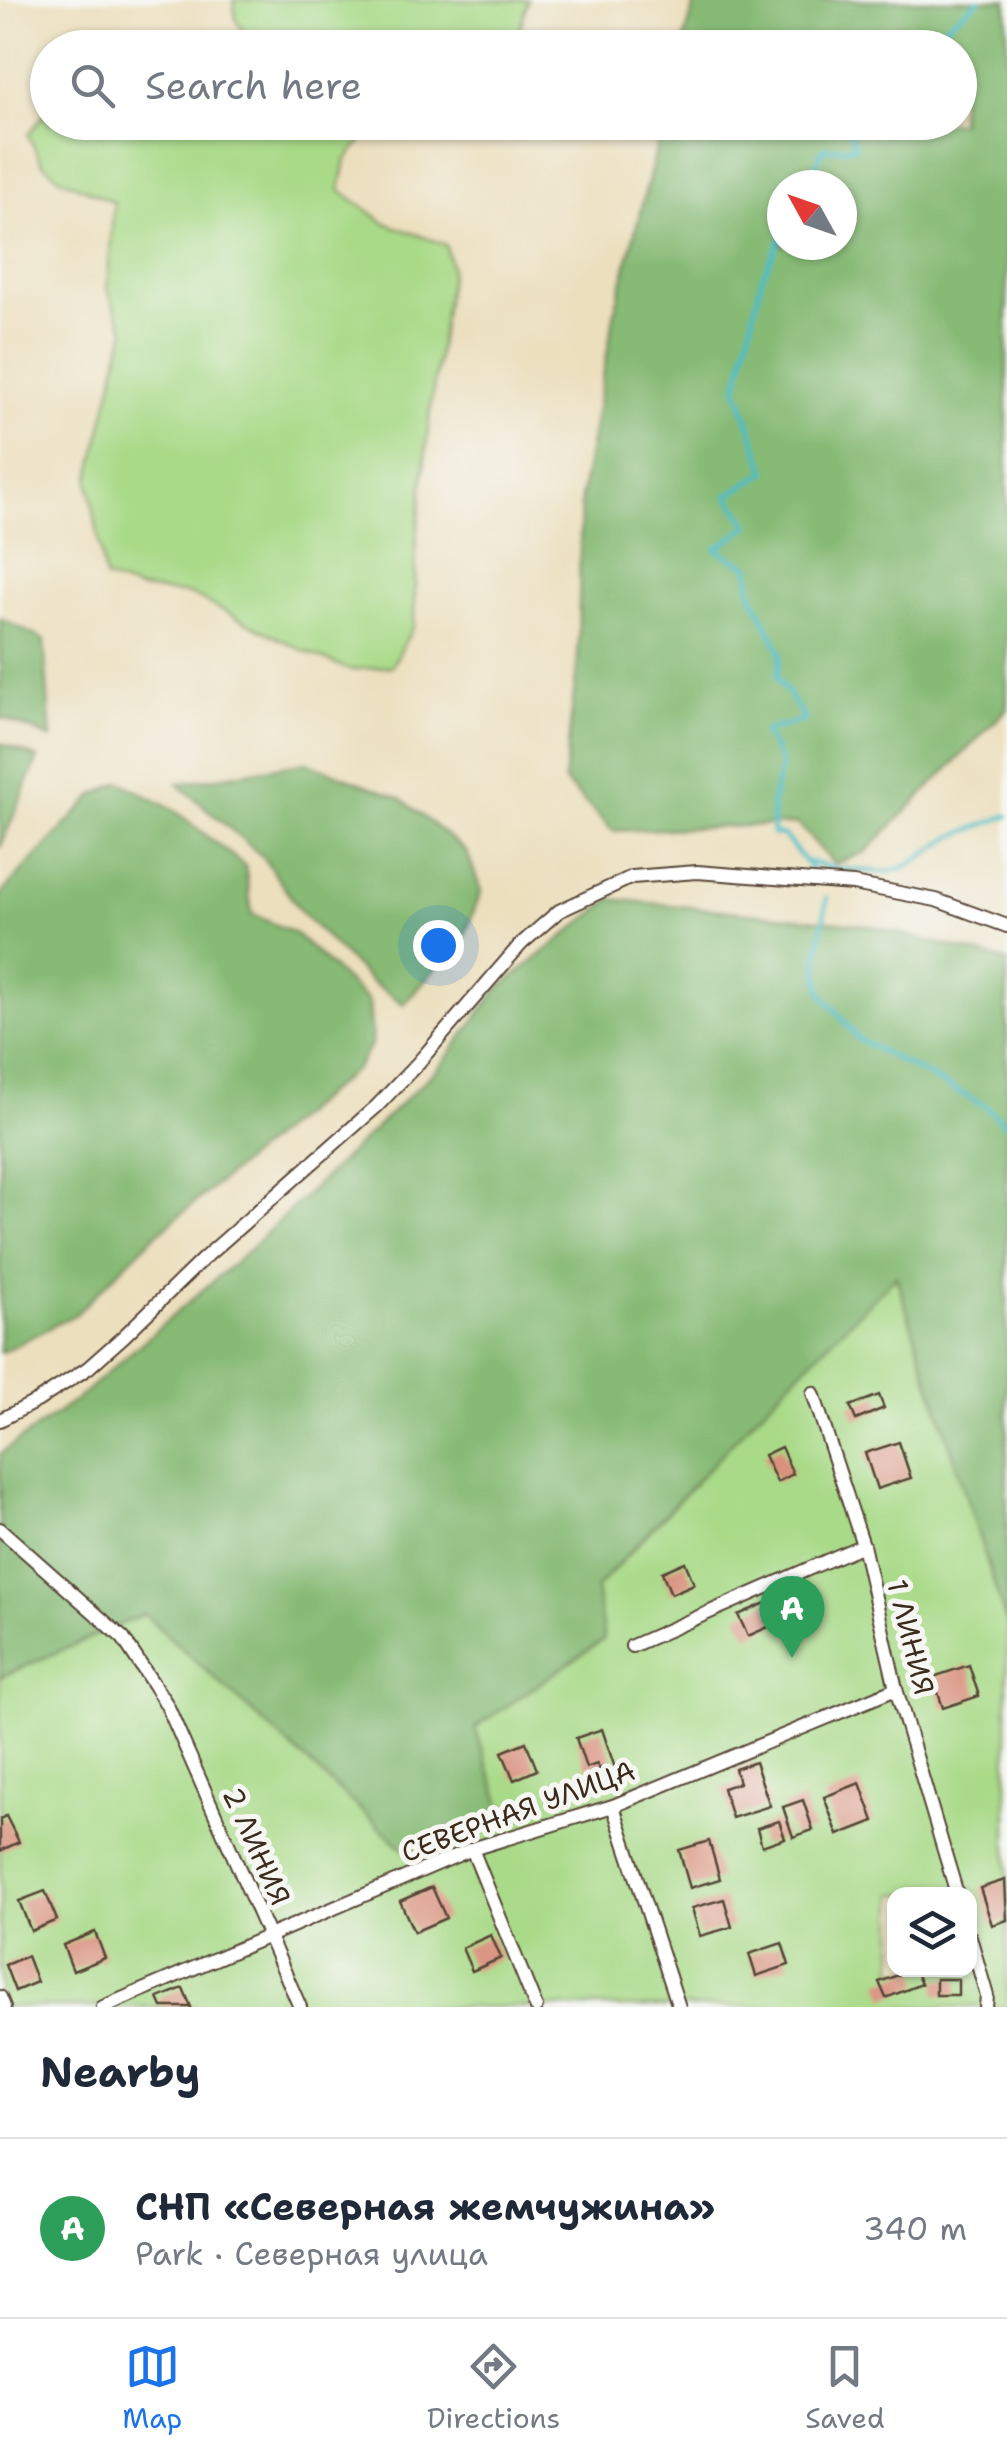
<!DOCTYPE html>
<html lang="en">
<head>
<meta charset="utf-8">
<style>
	body { margin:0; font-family:"Shantell Sans",sans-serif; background:#f2f2f3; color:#1f2937 }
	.controls { position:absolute; right:30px; bottom:30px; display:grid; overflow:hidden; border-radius:20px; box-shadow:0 2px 8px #0004 }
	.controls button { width:90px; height:90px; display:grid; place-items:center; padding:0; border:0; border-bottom:2px solid #e0e1e3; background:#fff; color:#1f2937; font:50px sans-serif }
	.compass { position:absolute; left:767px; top:170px; width:90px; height:90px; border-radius:50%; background:#fff; box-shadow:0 2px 8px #0004; rotate:310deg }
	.you { position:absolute; left:438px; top:945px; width:35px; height:35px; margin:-25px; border:8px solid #fff; border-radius:50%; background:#1a73e8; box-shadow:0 0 0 15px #1a73e833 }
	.badge { display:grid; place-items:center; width:65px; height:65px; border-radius:50%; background:#1a73e8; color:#fff; font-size:32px; font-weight:700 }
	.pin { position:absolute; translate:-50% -82px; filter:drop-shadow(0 2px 5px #0008) }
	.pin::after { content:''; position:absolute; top:52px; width:35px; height:30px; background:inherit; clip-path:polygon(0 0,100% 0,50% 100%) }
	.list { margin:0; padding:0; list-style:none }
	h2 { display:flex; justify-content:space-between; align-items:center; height:130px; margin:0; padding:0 40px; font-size:42px }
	h2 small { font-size:32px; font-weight:400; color:#747a83 }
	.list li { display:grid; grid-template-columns:65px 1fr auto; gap:30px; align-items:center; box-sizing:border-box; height:180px; padding:0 40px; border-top:2px solid #e0e1e3 }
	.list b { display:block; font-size:38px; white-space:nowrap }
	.list p { margin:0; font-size:32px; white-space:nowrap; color:#747a83 }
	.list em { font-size:32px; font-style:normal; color:#747a83 }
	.icon { flex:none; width:55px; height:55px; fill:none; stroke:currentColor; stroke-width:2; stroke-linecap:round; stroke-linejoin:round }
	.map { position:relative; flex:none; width:1007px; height:2007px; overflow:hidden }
	.search { position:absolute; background:#fff; box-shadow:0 2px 8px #0004; left:30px; right:30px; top:30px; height:110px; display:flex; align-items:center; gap:25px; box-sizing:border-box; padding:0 35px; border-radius:55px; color:#747a83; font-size:38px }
	.sheet { height:310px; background:#fff }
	nav { display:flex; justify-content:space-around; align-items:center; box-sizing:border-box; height:140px; border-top:2px solid #e0e1e3; background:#fff; font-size:28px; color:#747a83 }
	nav a { display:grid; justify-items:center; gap:5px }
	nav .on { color:#1a73e8 }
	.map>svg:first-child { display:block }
	.green { fill:#a9da88; stroke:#728253; stroke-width:2.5; fill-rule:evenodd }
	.forest { fill:#86ba74; stroke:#607249; stroke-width:2.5; fill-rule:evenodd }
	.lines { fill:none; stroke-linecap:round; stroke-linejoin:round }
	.stream { stroke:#4ebdc5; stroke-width:5 }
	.building { fill:#d9907d }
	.minor-casing { stroke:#564536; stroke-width:16 }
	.minor { stroke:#fff; stroke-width:12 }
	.labels { text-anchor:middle; stroke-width:10; stroke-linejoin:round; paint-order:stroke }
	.street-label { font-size:28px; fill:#3b2a1e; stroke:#f6f6f2 }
</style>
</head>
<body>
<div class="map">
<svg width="1007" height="2007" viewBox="0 0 1007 2007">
	<rect width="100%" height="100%" fill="#f6f6f2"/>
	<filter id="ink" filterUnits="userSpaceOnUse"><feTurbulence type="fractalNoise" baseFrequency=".01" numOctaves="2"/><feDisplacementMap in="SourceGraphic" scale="20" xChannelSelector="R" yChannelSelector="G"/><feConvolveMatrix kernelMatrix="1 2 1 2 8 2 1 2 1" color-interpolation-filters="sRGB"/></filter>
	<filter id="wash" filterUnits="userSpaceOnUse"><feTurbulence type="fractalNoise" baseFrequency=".0048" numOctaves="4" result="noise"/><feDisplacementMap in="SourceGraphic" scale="40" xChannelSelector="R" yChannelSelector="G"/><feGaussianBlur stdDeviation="2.25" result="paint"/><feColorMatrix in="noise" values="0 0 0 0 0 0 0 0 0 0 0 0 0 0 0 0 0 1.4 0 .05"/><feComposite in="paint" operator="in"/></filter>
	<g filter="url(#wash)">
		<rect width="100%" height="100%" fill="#ecdfbd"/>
		<g class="green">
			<path d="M 233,0 L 528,0 L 514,48 L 253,47 L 236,19 Z"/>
			<path d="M 47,111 L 48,122 L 376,123 L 346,160 L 340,190 L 385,223 L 446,245 L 451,269 L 430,411 L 416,546 L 414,625 L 392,666 L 350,670 L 302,650 L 190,594 L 138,589 L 105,578 L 89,481 L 125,330 L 107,289 L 114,202 L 60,178 L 42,163 L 28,135 Z"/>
			<path d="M 896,1275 L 1007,1624 L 1007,2007 L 0,2007 L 0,1677 L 144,1614 L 405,1850 L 504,1814 L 475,1728 L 603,1639 L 596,1589 L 784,1387 ZM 894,1894 L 970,1894 L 970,1970 L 894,1970 Z"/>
		</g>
		<g class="forest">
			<path d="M 696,0 L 1007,0 L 1007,709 L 866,852 L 834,864 L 798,824 L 613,831 L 564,781 L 578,659 L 581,496 L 615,310 L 663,123 L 960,122 L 960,48 L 682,47 ZM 842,185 L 842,245 L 782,245 L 782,185 Z"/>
			<path d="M 0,618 L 44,640 L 51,738 L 0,717 Z"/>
			<path d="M 0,743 L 38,758 L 0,848 Z"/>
			<path d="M 306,762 L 400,798 L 467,852 L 481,891 L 465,935 L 404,1004 L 370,981 L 302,913 L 262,856 L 178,784 Z"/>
			<path d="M 121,782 L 174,810 L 245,866 L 252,914 L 296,934 L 369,1002 L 372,1043 L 357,1068 L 153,1237 L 76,1314 L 0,1353 L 0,895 L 94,795 Z"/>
			<path d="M 611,899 L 867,925 L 1007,961 L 1007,1624 L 896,1276 L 784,1387 L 596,1588 L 604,1639 L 475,1728 L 504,1814 L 406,1851 L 144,1614 L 0,1677 L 0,1454 L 76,1400 L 251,1248 L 442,1064 L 498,989 Z"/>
		</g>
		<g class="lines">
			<g class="stream">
				<path d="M 871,48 L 879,41 L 881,48"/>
				<path d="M 916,48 L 979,0"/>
				<path d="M 807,185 L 823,149 L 855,147 L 847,122"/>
				<path d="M 782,236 L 762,277 L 737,388 L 766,472 L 728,495 L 749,526 L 716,549 L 749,567 L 751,592 L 781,653 L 777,677 L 805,720 L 764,731 L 781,763 L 772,803 L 773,834 L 784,836 L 812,870"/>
				<path d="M 809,862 L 835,869 L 887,872 L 905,867 L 954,836 L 1007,816"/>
				<path d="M 827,898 L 817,960 L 821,992 L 858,1039 L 985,1106 L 1007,1125"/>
			</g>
		</g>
		<g id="blocks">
			<g class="building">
				<path d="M 879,1395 L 884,1408 L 856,1420 L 850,1406 Z"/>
				<path d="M 899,1442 L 911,1478 L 877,1489 L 865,1453 Z"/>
				<path d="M 781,1447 L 793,1474 L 777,1482 L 764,1455 Z"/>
				<path d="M 685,1562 L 694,1584 L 671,1594 L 662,1572 Z"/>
				<path d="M 775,1599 L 784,1620 L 748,1636 L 738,1615 Z"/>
				<path d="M 969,1665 L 979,1696 L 943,1708 L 933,1677 Z"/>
				<path d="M 602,1729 L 616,1771 L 608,1773 L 606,1766 L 599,1769 L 597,1764 L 586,1768 L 576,1738 Z"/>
				<path d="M 526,1742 L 537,1770 L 514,1780 L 502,1752 Z"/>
				<path d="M 755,1762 L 770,1806 L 732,1818 L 723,1788 L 739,1783 L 735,1769 Z"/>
				<path d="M 860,1783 L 874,1821 L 838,1835 L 824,1797 Z"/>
				<path d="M 803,1800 L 813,1830 L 793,1837 L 783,1807 Z"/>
				<path d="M 6,1816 L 19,1842 L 0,1851 L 0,1819 Z"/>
				<path d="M 779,1821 L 785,1838 L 762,1846 L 757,1828 Z"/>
				<path d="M 709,1841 L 720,1879 L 690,1888 L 679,1850 Z"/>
				<path d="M 1005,1880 L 1007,1920 L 992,1925 L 980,1888 Z"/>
				<path d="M 432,1887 L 446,1918 L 414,1932 L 400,1901 Z"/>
				<path d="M 45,1891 L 57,1920 L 31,1931 L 19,1901 Z"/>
				<path d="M 724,1899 L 732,1927 L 700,1936 L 692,1908 Z"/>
				<path d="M 95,1932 L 105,1958 L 73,1971 L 63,1945 Z"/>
				<path d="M 491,1935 L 501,1958 L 472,1971 L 462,1948 Z"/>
				<path d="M 782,1943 L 789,1965 L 756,1976 L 749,1954 Z"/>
				<path d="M 27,1956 L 37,1982 L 15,1991 L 5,1965 Z"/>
				<path d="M 912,1970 L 915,1970 L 921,1984 L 886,1998 L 879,1982 Z"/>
				<rect x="936" y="1979" width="22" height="16"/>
				<path d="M 183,1988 L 191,2007 L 162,2007 L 158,1998 Z"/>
			</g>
		</g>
	</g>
	<g filter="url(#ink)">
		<use href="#blocks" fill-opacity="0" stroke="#564536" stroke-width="2.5"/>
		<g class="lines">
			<g class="minor-casing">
				<g id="minor">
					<path d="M 813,1393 L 863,1545 L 896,1689 L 957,1894"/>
					<path d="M 0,1420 L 37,1401 L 88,1368 L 124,1336 L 202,1260 L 377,1106 L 418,1063 L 521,944 L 559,911 L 632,877 L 697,872 L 853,884 L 936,900 L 1007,926"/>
					<path d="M 0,1529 L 123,1638 L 167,1705 L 300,2007"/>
					<path d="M 632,1646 L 863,1545"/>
					<path d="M 613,1806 L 679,2007"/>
					<path d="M 472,1849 L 536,2007"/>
					<path d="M 970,1937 L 987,1996 L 986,2007"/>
					<path d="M 0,1997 L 4,2007"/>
					<path d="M 103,2007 L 472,1849 L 613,1806 L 896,1689"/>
				</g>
			</g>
			<use href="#minor" class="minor"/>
		</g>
	</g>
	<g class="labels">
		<g class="street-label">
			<text transform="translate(911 1637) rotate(76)" y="10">1 ЛИНИЯ</text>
			<text transform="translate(518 1811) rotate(-20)" y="10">СЕВЕРНАЯ УЛИЦА</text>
			<text transform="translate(257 1846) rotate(66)" y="10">2 ЛИНИЯ</text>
		</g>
	</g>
</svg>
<div class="controls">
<button><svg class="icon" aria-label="layers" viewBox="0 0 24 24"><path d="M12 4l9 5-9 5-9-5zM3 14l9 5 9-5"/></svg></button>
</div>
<svg class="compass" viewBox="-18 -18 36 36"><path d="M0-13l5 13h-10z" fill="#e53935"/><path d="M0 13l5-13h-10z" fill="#747a83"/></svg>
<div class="you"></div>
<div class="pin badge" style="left:792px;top:1658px;background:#2e9e5b">A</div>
<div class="search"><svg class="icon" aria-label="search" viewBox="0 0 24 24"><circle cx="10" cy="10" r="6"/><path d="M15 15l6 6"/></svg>Search here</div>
</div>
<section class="sheet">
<h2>Nearby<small></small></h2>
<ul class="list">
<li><span class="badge" style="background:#2e9e5b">A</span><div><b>СНП «Северная жемчужина»</b><p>Park · Северная улица</p></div><em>340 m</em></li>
</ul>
</section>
<nav>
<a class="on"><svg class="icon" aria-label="map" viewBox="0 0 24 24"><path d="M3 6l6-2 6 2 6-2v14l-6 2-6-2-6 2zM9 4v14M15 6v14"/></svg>Map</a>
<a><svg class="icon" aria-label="directions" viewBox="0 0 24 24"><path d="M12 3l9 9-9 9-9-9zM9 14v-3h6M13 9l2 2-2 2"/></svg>Directions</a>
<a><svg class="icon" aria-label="saved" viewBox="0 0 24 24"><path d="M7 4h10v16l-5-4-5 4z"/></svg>Saved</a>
</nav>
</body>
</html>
